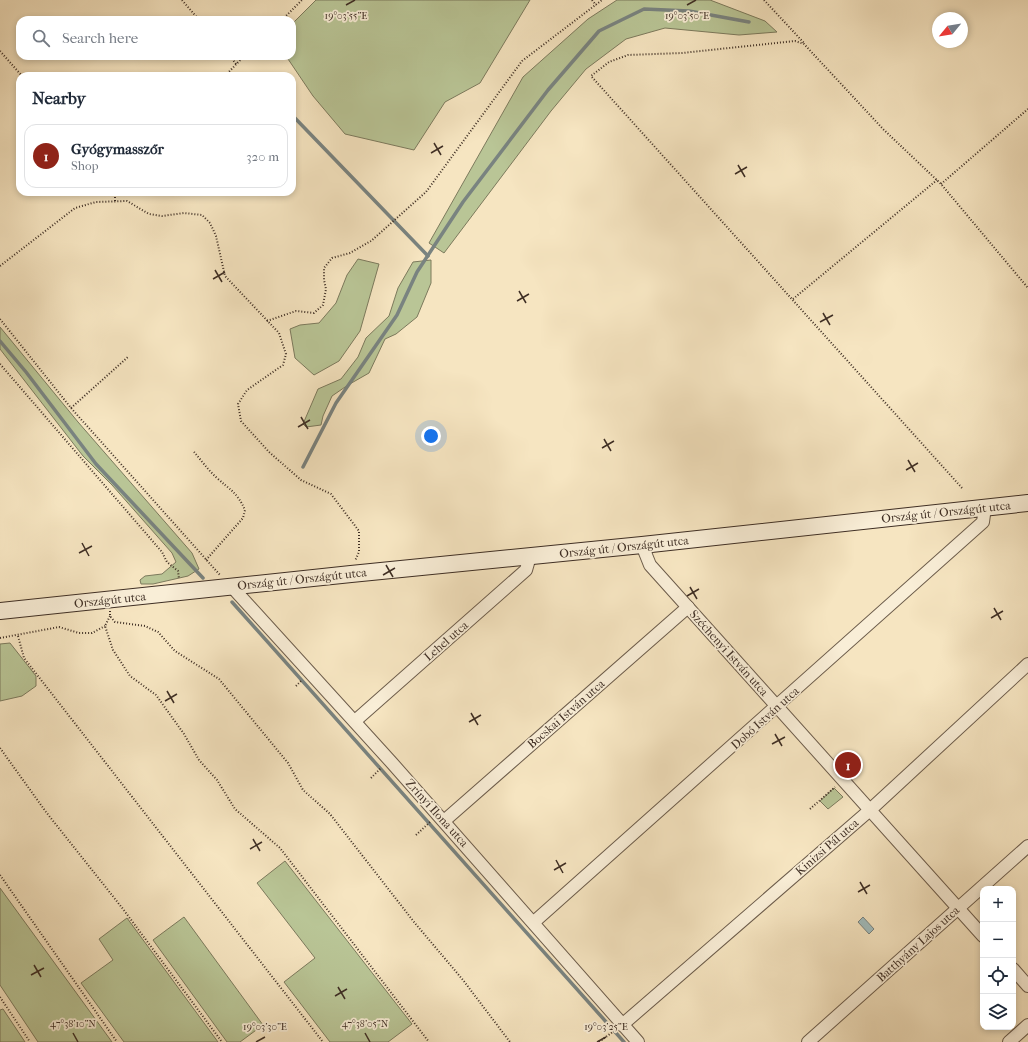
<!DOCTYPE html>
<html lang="en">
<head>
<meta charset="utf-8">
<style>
	body { margin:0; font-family:"IM FELL French Canon",serif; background:#f2f2f3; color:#1f2937 }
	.controls { position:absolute; right:12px; bottom:12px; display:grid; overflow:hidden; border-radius:8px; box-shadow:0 2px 6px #0003 }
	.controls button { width:36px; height:36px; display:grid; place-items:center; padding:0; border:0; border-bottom:1px solid #e0e1e3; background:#fff; color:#1f2937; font:20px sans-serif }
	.compass { position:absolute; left:932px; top:12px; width:36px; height:36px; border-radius:50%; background:#fff; box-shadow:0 2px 6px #0003; rotate:240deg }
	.you { position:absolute; left:431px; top:436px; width:14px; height:14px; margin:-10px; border:3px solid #fff; border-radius:50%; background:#1a73e8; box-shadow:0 0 0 6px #1a73e833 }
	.badge { display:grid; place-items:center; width:26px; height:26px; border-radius:50%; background:#8f2418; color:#fff; font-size:13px; font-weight:700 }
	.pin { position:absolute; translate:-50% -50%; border:2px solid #fff; box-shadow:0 1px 4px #0006 }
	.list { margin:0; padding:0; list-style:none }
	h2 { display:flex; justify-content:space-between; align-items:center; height:52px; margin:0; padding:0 16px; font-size:17px }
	h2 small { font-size:13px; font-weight:400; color:#747a83 }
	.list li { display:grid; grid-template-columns:26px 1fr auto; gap:12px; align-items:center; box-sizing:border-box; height:64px; margin:0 8px 8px; padding:0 8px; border:1px solid #e0e1e3; border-radius:12px }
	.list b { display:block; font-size:15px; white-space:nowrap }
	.list p { margin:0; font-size:13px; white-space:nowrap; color:#747a83 }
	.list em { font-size:13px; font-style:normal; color:#747a83 }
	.icon { flex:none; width:22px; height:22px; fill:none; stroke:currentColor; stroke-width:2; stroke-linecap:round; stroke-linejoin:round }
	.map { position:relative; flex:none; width:1028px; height:1042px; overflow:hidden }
	.search { position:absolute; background:#fff; box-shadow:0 2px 6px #0003; left:16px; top:16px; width:280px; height:44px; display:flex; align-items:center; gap:10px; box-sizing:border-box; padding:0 14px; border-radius:12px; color:#747a83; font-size:15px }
	.panel { position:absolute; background:#fff; box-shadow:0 2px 6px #0003; left:16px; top:72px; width:280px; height:124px; border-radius:12px }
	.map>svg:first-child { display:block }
	.green { fill:#b9c596; stroke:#7c7a5d }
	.water { fill:#a1bcbd; stroke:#798380 }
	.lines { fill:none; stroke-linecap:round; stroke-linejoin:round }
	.stream { stroke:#798380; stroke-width:3.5 }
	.street-casing { stroke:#6c5c4b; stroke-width:14 }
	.secondary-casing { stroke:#3e2e24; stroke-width:18 }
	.path { stroke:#3e2e24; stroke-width:2; stroke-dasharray:1 2; stroke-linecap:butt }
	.street { stroke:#f9eed7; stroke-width:12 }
	.secondary { stroke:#f9eed7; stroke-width:16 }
	.ticks { fill:none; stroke:#3e2e24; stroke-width:1.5 }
	.labels { text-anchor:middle; stroke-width:3.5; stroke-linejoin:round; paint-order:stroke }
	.street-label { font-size:12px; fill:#3e2e24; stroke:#f9eed7 }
	.ticks-label { font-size:10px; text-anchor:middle; fill:#3e2e24; stroke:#f9eed7; stroke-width:3.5; stroke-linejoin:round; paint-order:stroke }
</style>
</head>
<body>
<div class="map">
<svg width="1028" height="1042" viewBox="0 0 1028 1042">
	<rect width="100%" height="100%" fill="#f6e5c1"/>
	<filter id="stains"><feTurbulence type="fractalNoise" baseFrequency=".005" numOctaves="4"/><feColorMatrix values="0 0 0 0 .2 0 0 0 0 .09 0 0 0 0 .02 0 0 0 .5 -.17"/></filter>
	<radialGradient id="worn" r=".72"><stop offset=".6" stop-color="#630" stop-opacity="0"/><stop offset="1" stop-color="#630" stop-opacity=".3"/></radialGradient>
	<g class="green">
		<path d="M 316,0 L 530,0 L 480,83 L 445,102 L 414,150 L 345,134 L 313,96 L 286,56 L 292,56 L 292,24 Z"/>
		<path d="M 617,0 L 710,0 L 765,21 L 777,32 L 739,35 L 665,28 L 626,39 L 586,69 L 551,111 L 444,253 L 429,243 L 523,77 L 588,19 Z"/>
		<path d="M 358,259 L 379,264 L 360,331 L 339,361 L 314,375 L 295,358 L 290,329 L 300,325 L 319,323 L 336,303 L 347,275 Z"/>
		<path d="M 431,260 L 431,283 L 417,317 L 396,334 L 385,339 L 369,373 L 348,385 L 332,396 L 323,416 L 321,425 L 306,427 L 303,424 L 318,389 L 341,379 L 358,357 L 366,338 L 389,316 L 398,288 L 413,262 Z"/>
		<path d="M 0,327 L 78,422 L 192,553 L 199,569 L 188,576 L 153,584 L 141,584 L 140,580 L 145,576 L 162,574 L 176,562 L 172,553 L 112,485 L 83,456 L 0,349 Z"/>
		<path d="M 10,643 L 36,676 L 36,686 L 22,696 L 0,701 L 0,644 Z"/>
		<path d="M 834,788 L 843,797 L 828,809 L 820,801 Z"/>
		<path d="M 285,861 L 412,1024 L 388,1042 L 330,1042 L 284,982 L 315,958 L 257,883 Z"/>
		<path d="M 0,888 L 112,1042 L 38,1042 L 0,985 Z"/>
		<path d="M 184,917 L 263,1025 L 240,1042 L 227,1042 L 153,940 Z"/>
		<path d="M 127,918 L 218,1042 L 124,1042 L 81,983 L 113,960 L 99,939 Z"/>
		<path d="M 3,1009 L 25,1042 L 0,1042 L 0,1010 Z"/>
	</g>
	<path class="water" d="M 863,917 L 874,929 L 869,934 L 858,922 Z"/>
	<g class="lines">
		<g class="stream">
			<path d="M 292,115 L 428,256"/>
			<path d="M 0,341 L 26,372 L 96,464 L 203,578"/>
			<path d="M 303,467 L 336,403 L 397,315 L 417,272 L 463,202 L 548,90 L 599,31 L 644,9 L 689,11 L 749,22"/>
			<path d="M 232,602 L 624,1042"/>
		</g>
		<g class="street-casing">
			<g id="street">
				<path d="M 642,545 L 650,565 L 983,936"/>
				<path d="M 232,587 L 392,763 L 638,1042"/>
				<path d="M 355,721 L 526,570 L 530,556"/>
				<path d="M 444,821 L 688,607"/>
				<path d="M 534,922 L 983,522 L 985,507"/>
				<path d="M 1013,969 L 1028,986"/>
				<path d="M 622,1025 L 870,810 L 1028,664"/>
				<path d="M 808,1042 L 1028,846"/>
				<path d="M 1009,1042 L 1028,1025"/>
			</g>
		</g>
		<g class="secondary-casing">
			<path id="secondary" d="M 0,611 L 351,574 L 642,545 L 1028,503"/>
		</g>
		<g class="path">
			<path d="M 182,0 L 199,20"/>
			<path d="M 592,0 L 596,5"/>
			<path d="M 764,0 L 804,43"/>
			<path d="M 282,20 L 302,0"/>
			<path d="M 0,51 L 22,76"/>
			<path d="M 230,56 L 236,64"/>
			<path d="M 225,76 L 244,56"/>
			<path d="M 941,184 L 1028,109"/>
			<path d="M 115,201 L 115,192"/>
			<path d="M 0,266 L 75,208 L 96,202 L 127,201 L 149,214 L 162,216 L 184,213 L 202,215 L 210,223 L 216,236 L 225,276 L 279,333 L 286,354 L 283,365 L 247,390 L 238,404 L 241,421 L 269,452 L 301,480 L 331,494 L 359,531 L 359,552 L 355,561"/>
			<path d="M 793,299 L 937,180"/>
			<path d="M 0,319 L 71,408 L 220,575"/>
			<path d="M 267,321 L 296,311 L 314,313 L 323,305 L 326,289 L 324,280 L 324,268 L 332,258 L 350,253 L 371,241 L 426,192 L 522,61 L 602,0"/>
			<path d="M 0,364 L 162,552 L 167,562 L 178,571 L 179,579"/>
			<path d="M 71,408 L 129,356"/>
			<path d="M 194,452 C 201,460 208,470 217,478 C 230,490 237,492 245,510 L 243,518 L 206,560"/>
			<path d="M 962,488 L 591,76 L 609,62 L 628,55 L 682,53 L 795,41 L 804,44 L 883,129 L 941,184 L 1028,288"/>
			<path d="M 110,611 L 110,616 L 115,622 L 145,626 L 158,632 L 175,651 L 219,679 L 288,763 L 303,790 L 330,814 L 414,922 L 463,980 L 510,1042"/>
			<path d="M 110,616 L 105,626 L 113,650 L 130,676 L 156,695 L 184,734 L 199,760 L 217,780 L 235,809 L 280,848 L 429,1042"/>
			<path d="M 18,636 L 24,658 L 323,1042"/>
			<path d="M 0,638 L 59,627 L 79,633 L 92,633 L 105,626"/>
			<path d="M 296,686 L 302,680"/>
			<path d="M 0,748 L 46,812 L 123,909 L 222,1042"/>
			<path d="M 371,778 L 381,768"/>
			<path d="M 810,809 L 835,787"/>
			<path d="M 416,835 L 430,822"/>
			<path d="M 0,875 L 117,1042"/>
			<path d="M 0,997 L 30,1042"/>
			<path d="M 599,1042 L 614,1031"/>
		</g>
		<use href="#street" class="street"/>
		<use href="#secondary" class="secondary"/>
	</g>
	<path class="ticks" d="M 346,5 L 355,0M 687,5 L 696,0M 434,143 L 441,155M 431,153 L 443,146M 738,165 L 745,177M 735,174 L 747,167M 215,270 L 222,282M 213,279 L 225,272M 519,291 L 526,303M 517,301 L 529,294M 823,313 L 830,325M 820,322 L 833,315M 301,417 L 308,429M 298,427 L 310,420M 604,439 L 611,451M 602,448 L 614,441M 908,460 L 915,472M 906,470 L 918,463M 82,543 L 89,556M 79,553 L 92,546M 386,565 L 393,577M 383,575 L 395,568M 690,587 L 697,599M 687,596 L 699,589M 994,608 L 1001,620M 991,618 L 1003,611M 167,691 L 174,703M 165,701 L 177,694M 471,713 L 478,725M 469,722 L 481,715M 775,734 L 782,746M 772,744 L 785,737M 253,839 L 260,851M 250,849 L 262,842M 556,860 L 563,873M 554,870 L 566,863M 860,882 L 867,894M 858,892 L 870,885M 34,965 L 41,977M 31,975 L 44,968M 338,987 L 345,999M 335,996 L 347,989M 73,1033 L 78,1042M 365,1033 L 370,1042M 256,1042 L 265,1037M 597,1042 L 606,1037"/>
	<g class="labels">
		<g class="street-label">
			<text transform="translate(946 512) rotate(-6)" y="4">Ország út / Országút utca</text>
			<text transform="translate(624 547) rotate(-6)" y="4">Ország út / Országút utca</text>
			<text transform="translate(302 579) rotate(-6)" y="4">Ország út / Országút utca</text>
			<text transform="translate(110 600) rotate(-6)" y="4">Országút utca</text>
			<text transform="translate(446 641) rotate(-41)" y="4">Lehel utca</text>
			<text transform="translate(729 653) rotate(48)" y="4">Széchenyi István utca</text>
			<text transform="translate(566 714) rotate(-41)" y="4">Bocskai István utca</text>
			<text transform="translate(765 718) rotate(-42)" y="4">Dobó István utca</text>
			<text transform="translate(437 813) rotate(48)" y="4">Zrínyi Ilona utca</text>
			<text transform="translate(827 847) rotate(-41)" y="4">Kinizsi Pál utca</text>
			<text transform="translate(918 944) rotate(-42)" y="4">Batthyány Lajos utca</text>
		</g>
	</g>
	<g class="ticks-label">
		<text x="346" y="19">19°03'55"E</text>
		<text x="687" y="19">19°03'50"E</text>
		<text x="73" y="1027">47°38'10"N</text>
		<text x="365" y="1027">47°38'05"N</text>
		<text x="265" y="1030">19°03'30"E</text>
		<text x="606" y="1030">19°03'25"E</text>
	</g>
	<rect width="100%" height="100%" filter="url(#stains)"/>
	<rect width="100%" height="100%" fill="url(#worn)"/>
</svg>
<div class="controls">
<button>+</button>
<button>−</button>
<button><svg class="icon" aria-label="locate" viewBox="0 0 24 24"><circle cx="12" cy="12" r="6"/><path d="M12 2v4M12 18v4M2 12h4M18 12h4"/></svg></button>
<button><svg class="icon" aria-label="layers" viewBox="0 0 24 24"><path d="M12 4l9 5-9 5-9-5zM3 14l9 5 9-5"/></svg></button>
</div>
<svg class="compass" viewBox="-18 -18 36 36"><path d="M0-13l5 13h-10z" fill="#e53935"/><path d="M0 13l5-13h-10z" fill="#747a83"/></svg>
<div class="you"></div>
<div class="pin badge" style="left:848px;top:765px">1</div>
<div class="search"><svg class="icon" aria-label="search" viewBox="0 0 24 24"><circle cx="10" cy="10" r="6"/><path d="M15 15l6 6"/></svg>Search here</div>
<section class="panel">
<h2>Nearby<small></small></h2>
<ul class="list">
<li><span class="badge">1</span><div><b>Gyógymasszőr</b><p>Shop</p></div><em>320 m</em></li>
</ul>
</section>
</div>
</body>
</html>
